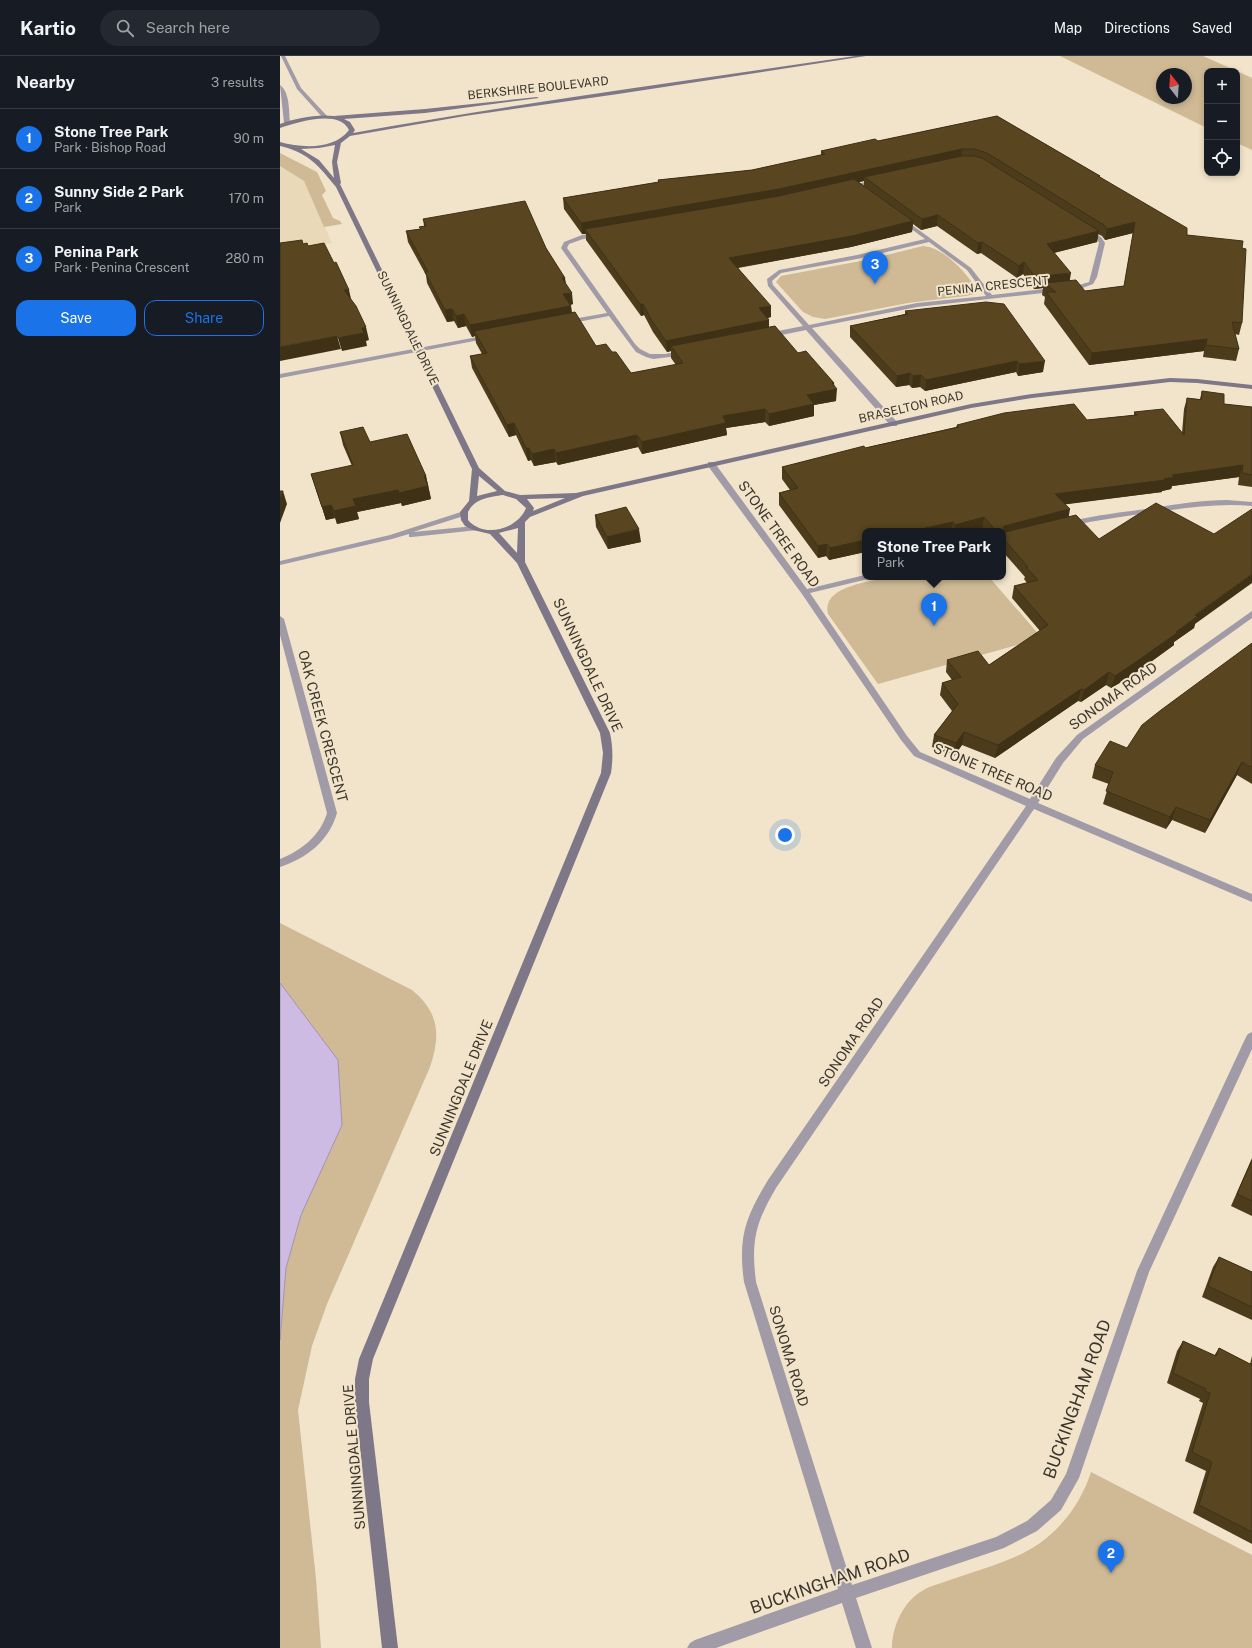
<!DOCTYPE html>
<html lang="en">
<head>
<meta charset="utf-8">
<style>
	body { margin:0; font-family:"Public Sans",sans-serif; background:#242831; color:#f1f3f6 }
	.controls { position:absolute; right:12px; top:12px; display:grid; overflow:hidden; border-radius:8px; box-shadow:0 2px 6px #0003 }
	.controls button { width:36px; height:36px; display:grid; place-items:center; padding:0; border:0; border-bottom:1px solid #363941; background:#171b24; color:#f1f3f6; font:20px sans-serif }
	.compass { position:absolute; left:876px; top:12px; width:36px; height:36px; border-radius:50%; background:#171b24; box-shadow:0 2px 6px #0003; rotate:343deg }
	.you { position:absolute; left:505px; top:779px; width:14px; height:14px; margin:-10px; border:3px solid #fff; border-radius:50%; background:#1a73e8; box-shadow:0 0 0 6px #1a73e833 }
	.badge { display:grid; place-items:center; width:26px; height:26px; border-radius:50%; background:#1a73e8; color:#fff; font-size:13px; font-weight:700 }
	.pin { position:absolute; translate:-50% -33px; filter:drop-shadow(0 1px 2px #0008) }
	.pin::after { content:''; position:absolute; top:21px; width:14px; height:12px; background:inherit; clip-path:polygon(0 0,100% 0,50% 100%) }
	.popup { position:absolute; left:582px; top:472px; width:144px; height:52px; box-sizing:border-box; display:grid; place-content:center; border-radius:8px; background:#171b24; filter:drop-shadow(0 1px 3px #0005); font-size:13px; white-space:nowrap; color:#9ea1a6 }
	.popup b { font-size:15px; color:#f1f3f6 }
	.popup::after { content:''; position:absolute; left:50%; top:100%; margin-left:-8px; border:8px solid transparent; border-top-color:#171b24 }
	.list { margin:0; padding:0; list-style:none }
	h2 { display:flex; justify-content:space-between; align-items:center; height:52px; margin:0; padding:0 16px; font-size:17px }
	h2 small { font-size:13px; font-weight:400; color:#9ea1a6 }
	.list li { display:grid; grid-template-columns:26px 1fr auto; gap:12px; align-items:center; box-sizing:border-box; height:60px; padding:0 16px; border-top:1px solid #363941 }
	.list b { display:block; font-size:15px; white-space:nowrap }
	.list p { margin:0; font-size:13px; white-space:nowrap; color:#9ea1a6 }
	.list em { font-size:13px; font-style:normal; color:#9ea1a6 }
	.actions { display:flex; gap:8px; padding:12px 16px }
	.actions a { flex:1; padding:9px 0; border:1px solid #1a73e8; border-radius:12px; text-align:center; font-size:14px; color:#1a73e8 }
	.actions .main { background:#1a73e8; color:#fff }
	.icon { flex:none; width:22px; height:22px; fill:none; stroke:currentColor; stroke-width:2; stroke-linecap:round; stroke-linejoin:round }
	.map { position:relative; flex:none; width:972px; height:1592px; overflow:hidden }
	header { display:flex; align-items:center; gap:24px; box-sizing:border-box; height:56px; padding:0 20px; background:#171b24; border-bottom:1px solid #363941 }
	header strong { font-size:19px }
	nav { display:flex; gap:22px; margin-inline-start:auto; font-size:14px }
	.search { width:280px; height:36px; background:#242831; display:flex; align-items:center; gap:10px; box-sizing:border-box; padding:0 14px; border-radius:22px; color:#9ea1a6; font-size:15px }
	main { display:flex }
	aside { flex:1; background:#171b24 }
	.map>svg:first-child { display:block }
	.built { fill:#e9d9b8 }
	.green { fill:#cfba95; fill-rule:evenodd }
	.water { fill:#cdbbe4; stroke:#a193ad }
	.lines { fill:none; stroke-linecap:round; stroke-linejoin:round }
	.street { fill:#a09ba6; fill-rule:evenodd }
	.secondary { fill:#7e7787; fill-rule:evenodd }
	.wall { fill:#4d3c1c; fill-rule:evenodd }
	.shaded-wall { fill:#3e3116 }
	.building { fill:#594620; stroke:#3e3116 }
	.labels { text-anchor:middle; stroke-width:4; stroke-linejoin:round; paint-order:stroke }
	.far-street-label { font-size:12px; fill:#3b362c; stroke:#f2e4ca }
	.street-label { font-size:14px; fill:#3b362c; stroke:#f2e4ca }
	.near-street-label { font-size:17px; fill:#3b362c; stroke:#f2e4ca }
</style>
</head>
<body>
<header>
<strong>Kartio</strong>
<div class="search"><svg class="icon" aria-label="search" viewBox="0 0 24 24"><circle cx="10" cy="10" r="6"/><path d="M15 15l6 6"/></svg>Search here</div>
<nav><a>Map</a><a>Directions</a><a>Saved</a></nav>
</header>
<main>
<aside>
<h2>Nearby<small>3 results</small></h2>
<ul class="list">
<li><span class="badge">1</span><div><b>Stone Tree Park</b><p>Park · Bishop Road</p></div><em>90 m</em></li>
<li><span class="badge">2</span><div><b>Sunny Side 2 Park</b><p>Park</p></div><em>170 m</em></li>
<li><span class="badge">3</span><div><b>Penina Park</b><p>Park · Penina Crescent</p></div><em>280 m</em></li>
</ul>
<div class="actions"><a class="main">Save</a><a>Share</a></div>
</aside>
<div class="map">
<svg width="972" height="1592" viewBox="0 0 972 1592">
	<rect width="100%" height="100%" fill="#f2e4ca"/>
	<path class="built" d="M 0,110 L 24,125 L 52,187 L 0,195 Z"/>
	<g class="green">
		<path d="M 780,0 L 923,0 L 957,15 L 927,15 L 927,72 ZM 882,18 L 906,18 L 906,42 L 882,42 Z"/>
		<path d="M 957,15 L 972,22 L 972,94 L 957,87 Z"/>
		<path d="M 0,97 L 37,116 L 46,135 L 42,139 L 53,162 L 60,165 L 62,168 L 44,171 L 24,125 L 0,110 Z"/>
		<path d="M 643,190 C 665,192 685,216 697,233 L 695,238 L 686,240 L 628,247 L 545,263 L 533,261 L 523,256 L 496,226 L 501,220 L 506,219 L 586,204 Z"/>
		<path d="M 609,521 L 709,521 L 762,582 L 598,628 L 548,558 C 541,530 590,526 609,521 Z"/>
		<path d="M 0,867 L 132,934 C 159,956 161,979 150,1011 L 47,1248 L 32,1290 L 18,1354 L 36,1523 L 41,1592 L 0,1592 L 0,1284 L 6,1212 L 21,1159 L 62,1069 L 58,1004 L 0,927 Z"/>
		<path d="M 811,1416 L 972,1499 L 972,1592 L 612,1592 C 612,1571 623,1546 642,1535 C 649,1530 659,1528 667,1525 C 698,1514 733,1506 760,1487 C 784,1470 802,1444 811,1416 Z"/>
	</g>
	<path class="water" d="M 0,927 L 58,1004 L 62,1069 L 21,1159 L 6,1212 L 0,1284 Z"/>
	<g class="lines">
		<g class="street">
			<path d="M 1,0 L 5,0 L 21,32 L 47,60 L 47,62 L 43,62 L 17,33 Z"/>
			<path d="M 0,29 C 10,36 9,56 10,67 L 7,69 L 4,67 Z"/>
			<path d="M 681,105 L 693,105 L 705,109 L 821,181 L 825,187 L 817,221 L 813,228 L 800,233 L 637,251 L 532,272 L 617,366 L 617,370 L 611,370 L 526,274 L 398,300 L 373,303 L 366,301 L 356,296 L 329,260 L 287,268 L 284,266 L 287,264 L 327,257 L 281,192 L 284,186 L 302,179 L 499,145 ZM 681,109 L 693,109 L 701,111 L 817,183 L 819,187 L 809,226 L 799,229 L 712,239 L 691,212 L 621,161 L 618,163 L 619,164 L 645,183 L 577,199 L 499,214 L 487,223 L 488,230 L 523,270 L 385,298 L 370,298 L 360,293 L 355,288 L 287,192 L 289,188 L 303,183 L 499,149 ZM 649,186 L 687,214 L 706,240 L 637,247 L 529,269 L 493,229 L 492,225 L 501,217 L 577,203 Z"/>
			<path d="M 208,279 L 211,281 L 210,282 L 0,322 L 0,318 Z"/>
			<path d="M 428,406 L 434,406 L 527,533 L 585,519 L 585,521 L 589,521 L 588,523 L 530,537 L 627,680 L 640,696 L 750,743 L 776,702 L 797,679 L 972,555 L 972,562 L 803,683 L 783,707 L 758,747 L 972,838 L 972,846 L 754,753 L 496,1132 C 475,1168 471,1185 476,1226 L 572,1529 L 716,1481 L 747,1465 L 771,1444 L 786,1418 L 857,1215 L 966,981 L 968,978 L 972,976 L 972,993 L 869,1216 L 799,1422 L 781,1454 L 757,1475 L 724,1492 L 576,1542 L 592,1592 L 576,1592 L 562,1547 L 436,1592 L 407,1592 L 410,1587 L 415,1584 L 558,1533 L 464,1226 C 458,1181 465,1162 488,1124 L 746,750 L 634,700 L 621,684 L 522,538 L 428,410 Z"/>
			<path d="M 947,444 L 972,446 L 972,450 C 939,447 907,452 875,456 C 846,460 818,464 790,470 L 786,468 L 787,466 C 816,459 844,456 873,452 C 898,448 922,444 947,444 Z"/>
			<path d="M 184,455 L 188,457 L 187,459 L 133,476 L 195,470 L 199,472 L 198,474 L 132,481 L 129,481 L 129,478 L 112,483 L 0,509 L 0,505 L 110,479 Z"/>
			<path d="M 0,560 L 4,563 L 57,757 C 49,785 27,802 0,811 L 0,803 C 22,794 40,780 47,757 L 0,579 Z"/>
		</g>
		<path class="secondary" d="M 575,0 L 586,0 L 338,38 L 185,60 L 70,80 L 61,87 L 57,106 L 61,127 L 60,128 L 199,412 L 225,435 L 240,439 L 296,437 L 691,348 L 752,338 L 890,322 L 917,323 L 972,329 L 972,333 L 917,327 L 890,326 L 752,342 L 691,352 L 303,440 L 250,461 L 245,466 L 245,506 L 330,677 C 333,691 333,703 331,717 L 93,1303 L 89,1323 L 89,1346 L 118,1592 L 102,1592 L 75,1346 L 75,1323 L 79,1303 L 321,717 L 323,697 L 320,677 L 237,507 L 210,478 L 193,474 L 185,470 L 181,464 L 180,456 L 189,445 L 192,413 L 56,131 C 38,109 29,97 0,90 L 0,86 C 22,92 54,94 69,74 C 59,53 18,66 0,72 L 0,68 C 16,62 37,58 54,60 L 145,53 L 257,41 L 259,42 L 145,57 L 64,63 L 70,66 L 75,74 L 73,77 C 239,47 407,25 575,0 ZM 55,89 L 52,106 L 54,122 L 39,104 L 21,93 L 39,92 ZM 199,420 L 217,435 L 197,440 ZM 223,439 L 236,443 L 246,452 C 238,473 204,483 188,464 L 188,456 C 195,442 210,441 223,439 ZM 285,442 L 253,455 L 254,452 L 247,443 ZM 238,472 L 237,497 L 219,477 Z"/>
	</g>
	<g class="wall">
		<path d="M 717,60 L 820,120 L 820,121 L 907,179 L 962,192 L 962,267 L 959,279 L 955,278 L 959,293 L 956,305 L 923,301 L 924,295 L 809,309 L 764,248 L 765,241 L 762,239 L 763,232 L 754,233 L 743,218 L 737,222 L 701,197 L 697,198 L 657,170 L 641,174 L 633,168 L 632,176 L 571,191 L 458,212 L 491,261 L 488,262 L 489,264 L 489,271 L 518,297 L 554,327 L 556,345 L 534,349 L 534,360 L 489,370 L 485,366 L 446,372 L 447,379 L 362,398 L 358,391 L 278,409 L 276,406 L 254,410 L 251,404 L 248,405 L 236,379 L 229,381 L 192,312 L 190,300 L 202,298 L 196,287 L 195,280 L 192,281 L 186,270 L 178,272 L 174,265 L 167,266 L 147,227 L 146,219 L 128,186 L 126,175 L 140,173 L 139,171 L 144,170 L 143,163 L 266,192 L 286,229 L 293,248 L 290,249 L 291,250 L 292,257 L 316,290 L 332,296 L 351,317 L 396,309 L 391,302 L 391,295 L 387,296 L 373,276 L 364,259 L 361,260 L 306,184 L 306,178 L 302,178 L 284,153 L 283,142 L 378,126 L 378,124 L 472,114 L 541,99 L 541,95 L 598,85 ZM 584,125 L 584,130 L 579,126 ZM 853,177 L 844,230 L 805,235 L 789,224 L 774,197 L 817,186 L 818,178 L 822,180 L 825,184 Z"/>
		<path d="M 625,255 L 763,316 L 738,320 L 736,316 L 645,335 L 640,331 L 632,332 L 629,329 L 616,331 L 570,281 L 570,270 L 625,258 Z"/>
		<path d="M 922,335 L 944,348 L 972,351 L 972,431 L 958,429 L 959,421 L 892,430 L 891,433 L 882,435 L 882,436 L 785,448 L 789,461 L 819,483 L 915,568 L 914,572 L 894,586 L 894,589 L 850,621 L 831,632 L 826,629 L 801,646 L 798,645 L 715,702 L 682,689 L 674,700 L 652,691 L 654,679 L 672,655 L 660,639 L 662,627 L 672,624 L 666,616 L 667,604 L 709,609 L 760,575 L 732,542 L 734,530 L 747,527 L 744,523 L 745,521 L 723,496 L 723,475 L 704,475 L 702,473 L 695,475 L 585,475 L 585,496 L 549,504 L 546,500 L 538,502 L 499,449 L 499,437 L 510,434 L 502,423 L 502,411 L 676,371 L 677,369 L 807,364 L 854,359 L 854,356 L 902,377 L 904,353 L 907,342 L 920,343 Z"/>
		<path d="M 60,376 L 90,386 L 146,420 L 151,443 L 122,450 L 121,447 L 77,456 L 79,463 L 57,468 L 55,462 L 46,464 L 31,418 L 72,410 L 63,389 Z"/>
		<path d="M 315,459 L 361,486 L 328,493 L 316,471 Z"/>
		<path d="M 972,587 L 972,728 L 957,719 L 925,777 L 892,764 L 886,773 L 823,748 L 829,728 L 812,722 L 815,709 L 847,692 Z"/>
		<path d="M 972,1102 L 972,1160 L 951,1150 Z"/>
		<path d="M 939,1201 L 972,1216 L 972,1264 L 922,1241 L 933,1211 Z"/>
		<path d="M 903,1285 L 934,1300 L 939,1292 L 970,1308 L 972,1300 L 972,1488 L 913,1457 L 926,1415 L 905,1405 L 923,1347 L 919,1345 L 920,1343 L 887,1327 L 897,1295 Z"/>
	</g>
	<g class="shaded-wall">
		<path d="M 682,93 L 681,104 L 584,121 L 584,125 L 499,144 L 305,173 L 306,178 L 302,178 L 301,167 Z"/>
		<path d="M 658,159 L 657,170 L 641,174 L 642,163 Z"/>
		<path d="M 633,165 L 632,176 L 571,191 L 450,213 L 449,202 Z"/>
		<path d="M 855,166 L 853,177 L 825,184 L 827,173 Z"/>
		<path d="M 819,175 L 817,186 L 765,199 L 767,188 Z"/>
		<path d="M 702,186 L 701,197 L 697,198 L 698,187 Z"/>
		<path d="M 744,206 L 743,218 L 737,222 L 739,210 Z"/>
		<path d="M 791,217 L 789,229 L 764,227 L 763,232 L 754,233 L 755,221 Z"/>
		<path d="M 282,222 L 285,222 L 287,233 Z"/>
		<path d="M 64,234 L 69,234 L 72,247 Z"/>
		<path d="M 292,237 L 293,248 L 285,250 L 283,238 Z"/>
		<path d="M 360,248 L 363,248 L 364,259 L 361,260 Z"/>
		<path d="M 291,250 L 292,262 L 194,275 L 195,280 L 192,281 L 190,269 Z"/>
		<path d="M 491,250 L 491,261 L 479,263 L 479,252 Z"/>
		<path d="M 172,253 L 174,265 L 167,266 L 165,254 Z"/>
		<path d="M 184,258 L 186,270 L 178,272 L 176,260 Z"/>
		<path d="M 489,264 L 489,275 L 391,290 L 391,295 L 387,296 L 386,285 Z"/>
		<path d="M 86,271 L 89,284 L 86,285 L 87,290 L 62,295 L 58,282 L 82,272 Z"/>
		<path d="M 57,280 L 61,293 L 0,305 L 0,291 Z"/>
		<path d="M 927,283 L 924,295 L 809,309 L 812,297 Z"/>
		<path d="M 737,305 L 736,316 L 645,335 L 646,324 Z"/>
		<path d="M 765,305 L 763,316 L 738,320 L 739,308 Z"/>
		<path d="M 630,317 L 629,329 L 616,331 L 617,320 Z"/>
		<path d="M 641,319 L 640,331 L 632,332 L 633,320 Z"/>
		<path d="M 552,327 L 554,327 L 553,333 L 557,333 L 556,345 L 534,349 L 534,360 L 489,370 L 489,358 Z"/>
		<path d="M 485,353 L 485,366 L 446,372 L 447,379 L 362,398 L 362,386 L 443,360 Z"/>
		<path d="M 234,367 L 236,379 L 229,381 L 227,369 Z"/>
		<path d="M 357,379 L 358,391 L 278,409 L 276,397 Z"/>
		<path d="M 246,392 L 249,392 L 251,404 L 248,405 Z"/>
		<path d="M 274,393 L 276,406 L 254,410 L 252,398 Z"/>
		<path d="M 963,409 L 959,421 L 892,430 L 891,433 L 882,435 L 882,436 L 773,450 L 775,438 L 884,423 L 892,419 Z"/>
		<path d="M 144,420 L 146,420 L 151,443 L 122,450 L 119,437 Z"/>
		<path d="M 118,434 L 121,447 L 77,456 L 79,463 L 57,468 L 54,455 L 73,443 Z"/>
		<path d="M 3,435 L 7,448 L 0,467 L 0,443 Z"/>
		<path d="M 51,449 L 55,462 L 46,464 L 42,451 Z"/>
		<path d="M 790,453 L 788,465 L 723,482 L 724,470 Z"/>
		<path d="M 704,461 L 702,473 L 695,475 L 674,475 L 675,469 Z"/>
		<path d="M 673,466 L 671,475 L 633,475 L 659,469 Z"/>
		<path d="M 359,473 L 361,486 L 328,493 L 327,481 Z"/>
		<path d="M 585,484 L 585,496 L 549,504 L 550,492 Z"/>
		<path d="M 547,488 L 546,500 L 538,502 L 538,490 Z"/>
		<path d="M 972,518 L 972,527 L 915,568 L 914,572 L 894,586 L 894,589 L 850,621 L 831,632 L 835,620 L 896,576 L 915,559 Z"/>
		<path d="M 829,616 L 826,629 L 801,646 L 804,634 Z"/>
		<path d="M 801,633 L 798,645 L 715,702 L 718,689 Z"/>
		<path d="M 684,676 L 682,689 L 674,700 L 676,687 Z"/>
		<path d="M 962,706 L 957,719 L 925,777 L 930,764 Z"/>
		<path d="M 896,751 L 892,764 L 886,773 L 890,761 Z"/>
	</g>
	<g class="building">
		<path d="M 717,60 L 820,120 L 818,120 L 907,172 L 907,179 L 963,185 L 962,192 L 966,193 L 962,267 L 952,266 L 959,293 L 926,289 L 927,283 L 812,297 L 766,236 L 776,236 L 764,227 L 796,224 L 805,235 L 844,230 L 855,166 L 827,173 L 824,169 L 707,97 L 695,93 L 682,93 L 499,133 L 301,167 L 283,142 L 379,126 L 378,124 L 472,114 L 545,98 L 541,95 L 595,83 L 598,85 Z"/>
		<path d="M 682,100 L 694,100 L 702,102 L 819,175 L 767,188 L 791,217 L 755,221 L 744,206 L 739,210 L 702,186 L 698,187 L 658,159 L 642,163 L 584,121 Z"/>
		<path d="M 574,123 L 633,165 L 572,180 L 449,202 L 491,250 L 479,252 L 489,264 L 386,285 L 372,265 L 363,248 L 360,248 L 305,173 L 499,140 Z"/>
		<path d="M 245,145 L 266,192 L 285,222 L 282,222 L 292,237 L 283,238 L 291,250 L 190,269 L 184,258 L 176,260 L 172,253 L 165,254 L 145,216 L 148,216 L 126,175 L 141,173 L 139,171 L 146,170 L 143,163 Z"/>
		<path d="M 22,184 L 23,188 L 27,187 L 28,190 L 44,187 L 54,207 L 56,206 L 69,234 L 64,234 L 76,250 L 86,271 L 82,272 L 84,277 L 58,282 L 57,280 L 0,291 L 0,187 Z"/>
		<path d="M 706,246 L 724,248 L 765,305 L 739,308 L 737,305 L 646,324 L 641,319 L 633,320 L 630,317 L 617,320 L 570,270 L 628,258 L 625,255 Z"/>
		<path d="M 295,256 L 316,290 L 326,288 L 332,296 L 336,296 L 351,317 L 403,307 L 391,290 L 495,270 L 518,297 L 526,295 L 554,327 L 552,327 L 557,333 L 527,339 L 534,348 L 489,358 L 485,353 L 443,360 L 446,367 L 370,384 L 362,386 L 357,379 L 276,397 L 274,393 L 252,398 L 249,392 L 246,392 L 234,367 L 227,369 L 190,300 L 207,297 L 194,275 Z"/>
		<path d="M 922,335 L 944,338 L 944,348 L 972,351 L 972,419 L 962,417 L 963,409 L 892,419 L 894,421 L 884,423 L 885,424 L 775,438 L 790,453 L 724,470 L 723,475 L 725,476 L 796,459 L 819,483 L 876,447 L 934,478 L 972,453 L 972,518 L 915,559 L 918,560 L 896,576 L 897,577 L 853,608 L 835,620 L 829,616 L 804,634 L 801,633 L 718,689 L 684,676 L 676,687 L 654,679 L 678,648 L 662,627 L 681,621 L 667,604 L 698,595 L 709,609 L 768,569 L 734,530 L 758,524 L 746,511 L 748,511 L 723,482 L 723,475 L 716,475 L 704,461 L 675,469 L 673,466 L 659,469 L 633,475 L 585,475 L 585,484 L 550,492 L 547,488 L 538,490 L 499,437 L 518,432 L 502,411 L 584,390 L 585,392 L 679,371 L 677,369 L 724,357 L 794,348 L 807,364 L 857,359 L 854,356 L 883,353 L 904,379 L 907,342 L 921,344 Z"/>
		<path d="M 83,371 L 90,386 L 127,378 L 146,420 L 144,420 L 148,430 L 119,437 L 118,434 L 73,443 L 76,450 L 54,455 L 51,449 L 42,451 L 31,418 L 73,409 L 60,376 Z"/>
		<path d="M 0,435 L 3,435 L 0,443 Z"/>
		<path d="M 346,451 L 359,473 L 327,481 L 315,459 Z"/>
		<path d="M 972,587 L 972,712 L 962,706 L 930,764 L 896,751 L 890,761 L 826,735 L 833,716 L 815,709 L 830,685 L 847,692 L 862,669 L 881,654 Z"/>
		<path d="M 972,1104 L 972,1145 L 957,1138 Z"/>
		<path d="M 939,1201 L 972,1216 L 972,1251 L 928,1230 Z"/>
		<path d="M 903,1285 L 936,1300 L 939,1292 L 972,1309 L 972,1476 L 919,1449 L 932,1406 L 912,1396 L 930,1337 L 925,1335 L 926,1333 L 893,1317 Z"/>
	</g>
	<g class="labels">
		<g class="far-street-label">
			<text transform="translate(258 32) rotate(-6)" y="4">BERKSHIRE BOULEVARD</text>
			<text transform="translate(713 230) rotate(-6)" y="4">PENINA CRESCENT</text>
			<text transform="translate(128 272) rotate(64)" y="4">SUNNINGDALE DRIVE</text>
			<text transform="translate(631 351) rotate(-13)" y="4">BRASELTON ROAD</text>
		</g>
		<g class="street-label">
			<text transform="translate(499 478) rotate(54)" y="5">STONE TREE ROAD</text>
			<text transform="translate(308 609) rotate(65)" y="5">SUNNINGDALE DRIVE</text>
			<text transform="translate(833 640) rotate(-36)" y="5">SONOMA ROAD</text>
			<text transform="translate(43 670) rotate(75)" y="5">OAK CREEK CRESCENT</text>
			<text transform="translate(713 716) rotate(23)" y="5">STONE TREE ROAD</text>
			<text transform="translate(571 986) rotate(-56)" y="5">SONOMA ROAD</text>
			<text transform="translate(181 1032) rotate(-68)" y="5">SUNNINGDALE DRIVE</text>
			<text transform="translate(509 1300) rotate(73)" y="5">SONOMA ROAD</text>
			<text transform="translate(74 1401) rotate(-95)" y="5">SUNNINGDALE DRIVE</text>
		</g>
		<g class="near-street-label">
			<text transform="translate(797 1343) rotate(-70)" y="6">BUCKINGHAM ROAD</text>
			<text transform="translate(550 1525) rotate(-19)" y="6">BUCKINGHAM ROAD</text>
		</g>
	</g>
</svg>
<div class="controls">
<button>+</button>
<button>−</button>
<button><svg class="icon" aria-label="locate" viewBox="0 0 24 24"><circle cx="12" cy="12" r="6"/><path d="M12 2v4M12 18v4M2 12h4M18 12h4"/></svg></button>
</div>
<svg class="compass" viewBox="-18 -18 36 36"><path d="M0-13l5 13h-10z" fill="#e53935"/><path d="M0 13l5-13h-10z" fill="#9ea1a6"/></svg>
<div class="you"></div>
<div class="pin badge" style="left:654px;top:570px">1</div>
<div class="popup"><b>Stone Tree Park</b>Park</div>
<div class="pin badge" style="left:831px;top:1517px">2</div>
<div class="pin badge" style="left:595px;top:228px">3</div>
</div>
</main>
</body>
</html>
